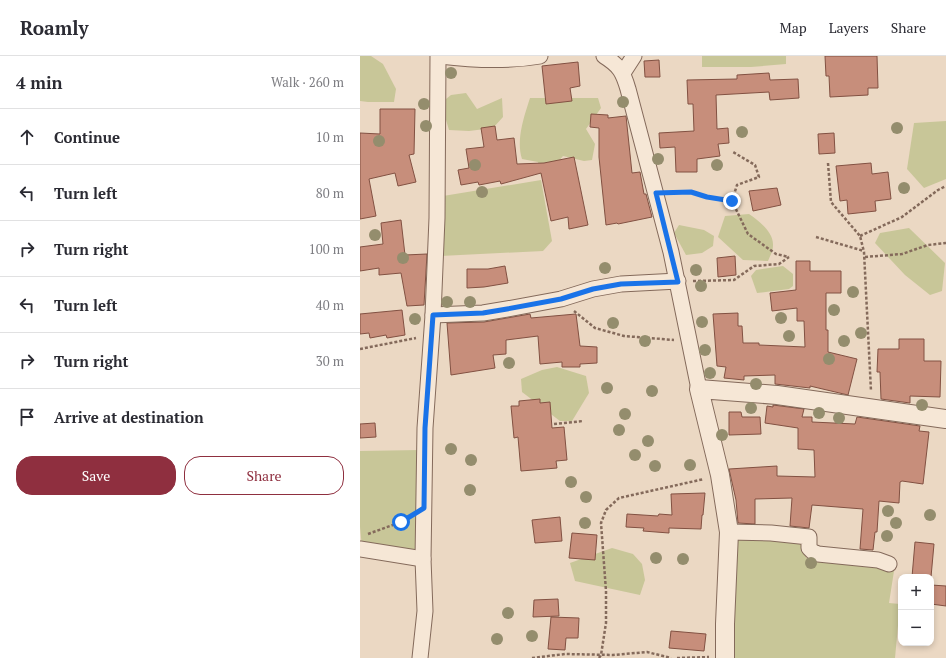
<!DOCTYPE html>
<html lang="en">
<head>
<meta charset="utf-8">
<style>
	body { margin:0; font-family:"PT Serif",serif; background:#f7f7f7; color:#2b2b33 }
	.controls { position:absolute; right:12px; bottom:12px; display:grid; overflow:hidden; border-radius:8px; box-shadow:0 2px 6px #0003 }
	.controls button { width:36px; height:36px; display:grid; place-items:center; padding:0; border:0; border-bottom:1px solid #e1e1e2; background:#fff; color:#2b2b33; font:20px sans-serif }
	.stop { position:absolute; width:12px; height:12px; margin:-9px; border:3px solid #1a73e8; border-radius:50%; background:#fff }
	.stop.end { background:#1a73e8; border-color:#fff; box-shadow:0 1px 4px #0008 }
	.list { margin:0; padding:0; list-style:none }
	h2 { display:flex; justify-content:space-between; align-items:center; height:52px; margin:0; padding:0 16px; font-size:17px }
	h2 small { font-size:13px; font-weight:400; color:#7c7c81 }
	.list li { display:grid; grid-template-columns:26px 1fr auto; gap:12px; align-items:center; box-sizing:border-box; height:56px; padding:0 16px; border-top:1px solid #e1e1e2 }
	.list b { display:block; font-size:15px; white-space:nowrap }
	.list em { font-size:13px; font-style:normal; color:#7c7c81 }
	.actions { display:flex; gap:8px; padding:12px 16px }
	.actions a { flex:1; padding:9px 0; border:1px solid #8f2f3f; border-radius:16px; text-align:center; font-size:14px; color:#8f2f3f }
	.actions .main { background:#8f2f3f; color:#fff }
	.icon { flex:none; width:22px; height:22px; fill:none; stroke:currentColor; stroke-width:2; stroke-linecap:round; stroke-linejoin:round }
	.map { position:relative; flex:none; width:586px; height:602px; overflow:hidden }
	header { display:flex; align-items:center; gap:24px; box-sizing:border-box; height:56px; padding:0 20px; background:#fff; border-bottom:1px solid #e1e1e2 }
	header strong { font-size:19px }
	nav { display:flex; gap:22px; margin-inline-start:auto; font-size:14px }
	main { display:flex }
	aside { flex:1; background:#fff }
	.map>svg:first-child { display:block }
	.green { fill:#c8c698 }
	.building { fill:#c78e7b; stroke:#825142 }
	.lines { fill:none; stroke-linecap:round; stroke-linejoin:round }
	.minor-casing { stroke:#846a5b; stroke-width:17 }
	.tertiary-casing { stroke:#846a5b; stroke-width:20 }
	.path { stroke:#846a5b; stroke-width:2.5; stroke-dasharray:3 2; stroke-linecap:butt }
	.minor { stroke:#f6e7d6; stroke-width:15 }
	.tertiary { stroke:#f6e7d6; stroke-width:18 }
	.tree { fill:#948d6d }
	.route { stroke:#1a73e8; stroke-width:5 }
</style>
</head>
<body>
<header>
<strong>Roamly</strong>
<nav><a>Map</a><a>Layers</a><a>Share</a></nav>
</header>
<main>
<aside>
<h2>4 min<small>Walk · 260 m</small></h2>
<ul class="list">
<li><svg class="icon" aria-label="ahead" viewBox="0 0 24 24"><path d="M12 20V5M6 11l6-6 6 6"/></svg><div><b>Continue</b></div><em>10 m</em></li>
<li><svg class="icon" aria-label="left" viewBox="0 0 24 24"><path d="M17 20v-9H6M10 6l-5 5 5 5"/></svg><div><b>Turn left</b></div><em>80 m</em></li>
<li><svg class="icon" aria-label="right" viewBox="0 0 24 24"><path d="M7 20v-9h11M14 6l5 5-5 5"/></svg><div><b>Turn right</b></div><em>100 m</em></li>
<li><svg class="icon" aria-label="left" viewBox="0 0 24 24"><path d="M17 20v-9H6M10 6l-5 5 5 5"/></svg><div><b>Turn left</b></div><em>40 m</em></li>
<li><svg class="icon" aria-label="right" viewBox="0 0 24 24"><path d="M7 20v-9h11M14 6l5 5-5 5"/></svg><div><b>Turn right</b></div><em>30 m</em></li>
<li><svg class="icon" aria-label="arrive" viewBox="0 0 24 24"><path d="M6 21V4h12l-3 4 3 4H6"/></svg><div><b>Arrive at destination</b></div></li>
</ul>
<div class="actions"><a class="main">Save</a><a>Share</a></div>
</aside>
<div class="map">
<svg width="586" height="602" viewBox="0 0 586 602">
	<rect width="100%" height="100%" fill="#ebd8c3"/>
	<g class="green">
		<path d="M 0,0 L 11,0 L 23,8 L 36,33 L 34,46 L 8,46 L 0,45 Z"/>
		<path d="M 342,0 L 426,0 L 426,8 L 391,11 L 342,11 Z"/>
		<path d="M 106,37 L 117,53 L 142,42 L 143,61 L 133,72 L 109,75 L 89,74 L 81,47 L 91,39 Z"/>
		<path d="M 170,42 L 238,42 L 241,52 L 226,73 L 235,88 L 232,104 L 224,105 L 203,100 L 187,119 L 181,120 L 178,106 L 162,103 C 156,83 164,61 170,42 Z"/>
		<path d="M 586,65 L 586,123 L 564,132 L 547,113 L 554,67 Z"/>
		<path d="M 181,124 L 192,185 L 183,195 L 80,200 L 83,140 Z"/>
		<path d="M 389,158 C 399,165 414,176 413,190 C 413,195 410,200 408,205 L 383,204 L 358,181 L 365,160 Z"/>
		<path d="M 319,169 L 344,174 L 354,180 L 353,190 L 342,197 L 326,199 L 314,177 Z"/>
		<path d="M 549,172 L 585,207 L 582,235 L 570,239 L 545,219 L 515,187 L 520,177 Z"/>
		<path d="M 423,210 L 433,218 L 433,230 L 429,233 L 397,237 L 391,220 L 396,214 Z"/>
		<path d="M 197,311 L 226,320 L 229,337 L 212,365 L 200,365 L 162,336 L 161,323 L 182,314 Z"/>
		<path d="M 60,394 L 57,499 L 2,492 L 0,471 L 0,395 Z"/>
		<path d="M 377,479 L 446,483 L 446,502 L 518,508 L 534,515 L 529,547 L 540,548 L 535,602 L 374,602 L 372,574 Z"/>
		<path d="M 252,492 L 273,498 L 282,508 L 285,524 L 280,539 L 215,525 L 210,507 Z"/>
	</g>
	<g class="building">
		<path d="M 465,0 L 517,0 L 518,32 L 508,32 L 508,39 L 470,41 L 469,20 L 466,20 Z"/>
		<path d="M 299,4 L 300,21 L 285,21 L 284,5 Z"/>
		<path d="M 218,6 L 220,30 L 210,32 L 212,45 L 186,48 L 182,10 Z"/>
		<path d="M 409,17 L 410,24 L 438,23 L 439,42 L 410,44 L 409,36 L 356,39 L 357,73 L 368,72 L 369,87 L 358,88 L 360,100 L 337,103 L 337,116 L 316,116 L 315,91 L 300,92 L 299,77 L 334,75 L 333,48 L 328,48 L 327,24 L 377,23 L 377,19 Z"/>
		<path d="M 20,53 L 55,53 L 54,98 L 49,99 L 56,126 L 38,130 L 35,117 L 9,123 L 16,160 L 0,163 L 0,77 L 20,78 Z"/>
		<path d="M 231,58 L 248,59 L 248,62 L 266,60 L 272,117 L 280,116 L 284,138 L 286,138 L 292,161 L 258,168 L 257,167 L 246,169 L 239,101 L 239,72 L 230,71 Z"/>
		<path d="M 135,70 L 137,84 L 154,82 L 157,108 L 184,107 L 214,101 L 228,169 L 209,173 L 208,161 L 191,165 L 181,117 L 141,128 L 140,125 L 119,129 L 118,126 L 101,129 L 98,114 L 109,112 L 106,93 L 124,91 L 121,72 Z"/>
		<path d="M 474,77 L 475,97 L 459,98 L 458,78 Z"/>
		<path d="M 511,107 L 512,118 L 528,116 L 531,143 L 515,145 L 516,155 L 488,158 L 487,144 L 480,145 L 476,110 Z"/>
		<path d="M 417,132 L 421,149 L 393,155 L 389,135 Z"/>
		<path d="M 41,164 L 45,199 L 67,198 L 64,249 L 47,250 L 41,217 L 19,219 L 19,212 L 0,215 L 0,191 L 23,188 L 21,167 Z"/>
		<path d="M 375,200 L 376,219 L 358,221 L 357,202 Z"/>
		<path d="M 436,205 L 450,205 L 450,215 L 481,215 L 481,237 L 466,237 L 466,274 L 468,274 L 468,296 L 497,303 L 488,339 L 450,330 L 450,332 L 415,328 L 415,319 L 384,320 L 384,324 L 364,322 L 366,311 L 357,310 L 353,258 L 378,257 L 378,270 L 382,270 L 383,287 L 399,287 L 399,289 L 445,291 L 444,265 L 437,265 L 437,252 L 412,255 L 410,237 L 436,234 Z"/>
		<path d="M 145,210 L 148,227 L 124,231 L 107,232 L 107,213 L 128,213 Z"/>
		<path d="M 42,254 L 45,279 L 27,282 L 26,279 L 10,282 L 9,277 L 0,278 L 0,258 Z"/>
		<path d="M 170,258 L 171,262 L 216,258 L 220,290 L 237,291 L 237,307 L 220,308 L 220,311 L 202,311 L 202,306 L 180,308 L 178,280 L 146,284 L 146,298 L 133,299 L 135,312 L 91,319 L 87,267 L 124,266 Z"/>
		<path d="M 539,283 L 564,283 L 564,305 L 581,305 L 580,341 L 550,340 L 550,347 L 521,343 L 520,316 L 517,316 L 518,293 L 539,293 Z"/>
		<path d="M 180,343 L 180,347 L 190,346 L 192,372 L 204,371 L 207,404 L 196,405 L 197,412 L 161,415 L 158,381 L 154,382 L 151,350 L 159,350 L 159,345 Z"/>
		<path d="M 413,349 L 444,353 L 442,361 L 452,361 L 452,366 L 495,368 L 497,361 L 560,370 L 559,375 L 569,376 L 563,428 L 542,425 L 540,426 L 539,447 L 519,445 L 517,476 L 515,476 L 513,494 L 500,493 L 503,453 L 452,449 L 449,472 L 430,470 L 432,442 L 395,443 L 395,468 L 378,467 L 376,444 L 369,413 L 417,410 L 417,420 L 455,421 L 454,394 L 438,393 L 438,372 L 405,367 L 407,350 L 413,351 Z"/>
		<path d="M 369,356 L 381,356 L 382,361 L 400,361 L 401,378 L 369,379 Z"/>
		<path d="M 15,367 L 16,381 L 0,382 L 0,368 Z"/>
		<path d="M 345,437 L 343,459 L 342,459 L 341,473 L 309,472 L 309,477 L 283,475 L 284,472 L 266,471 L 267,458 L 298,460 L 299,458 L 312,459 L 311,438 Z"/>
		<path d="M 200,461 L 202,485 L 175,487 L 172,464 Z"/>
		<path d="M 212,477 L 237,479 L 235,504 L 209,502 Z"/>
		<path d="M 555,486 L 574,488 L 571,521 L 552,521 Z"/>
		<path d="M 571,529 L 586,530 L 586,550 L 571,548 Z"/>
		<path d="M 198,543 L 199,560 L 173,561 L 174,544 Z"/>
		<path d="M 191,561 L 219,562 L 218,582 L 206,582 L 205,594 L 188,593 Z"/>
		<path d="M 311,575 L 346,578 L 344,595 L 309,592 Z"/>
	</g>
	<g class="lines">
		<g class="minor-casing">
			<g id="minor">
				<path d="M 80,0 C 113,4 146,6 180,0"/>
				<path d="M 244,0 C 260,10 263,16 268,33 L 311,196 L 339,333"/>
				<path d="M 263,17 L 274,0"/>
				<path d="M 73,259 L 123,257 L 147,253 L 201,243 L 233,233 L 261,228 L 318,225"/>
				<path d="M 369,476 L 411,477 L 449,481 L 449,492 L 453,496 L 458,498 L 518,504 L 529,508"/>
				<path d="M 0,493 L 63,503"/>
				<path d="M 60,602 L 65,555 L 63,503 L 65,372 L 73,259 L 77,162 L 78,0"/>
			</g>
		</g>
		<g class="tertiary-casing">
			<path id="tertiary" d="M 365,602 L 365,568 L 369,476 L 360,419 L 339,333 L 417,339 L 586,363"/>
		</g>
		<g class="path">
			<path d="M 468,107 L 471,146 L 500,180 L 504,196 L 511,335"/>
			<path d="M 312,137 L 331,136 L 347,141 L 372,145 L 388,178 L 416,198 L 429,201"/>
			<path d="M 372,145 L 377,129 L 399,121 L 395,109 L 373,96"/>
			<path d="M 500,180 L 542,161 L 578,134 L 586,130"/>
			<path d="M 456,181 L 504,195"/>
			<path d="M 505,201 L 542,198 L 568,189 L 586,187"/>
			<path d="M 333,225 L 374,224 L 394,210 L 419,208 L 429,201"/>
			<path d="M 214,255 L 235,272 L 264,280 L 314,284"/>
			<path d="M 0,293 L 56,282"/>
			<path d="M 194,368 L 223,365"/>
			<path d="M 8,478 L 41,466 L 48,462"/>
			<path d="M 172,602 L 205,598 L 253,599 L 287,596 L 311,602"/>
			<path d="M 239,602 L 241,599 L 246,567 L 246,535 L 241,467 L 246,454 L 259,442 L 344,423"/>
			<path d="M 317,602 L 349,601"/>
		</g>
		<use href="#minor" class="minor"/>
		<use href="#tertiary" class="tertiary"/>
	</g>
	<g class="tree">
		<circle cx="91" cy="17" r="6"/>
		<circle cx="263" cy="46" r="6"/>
		<circle cx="64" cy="48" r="6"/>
		<circle cx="66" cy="70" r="6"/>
		<circle cx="537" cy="72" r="6"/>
		<circle cx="382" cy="76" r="6"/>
		<circle cx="19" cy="85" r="6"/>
		<circle cx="298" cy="103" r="6"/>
		<circle cx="115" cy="109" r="6"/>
		<circle cx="357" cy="109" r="6"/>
		<circle cx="544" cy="132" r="6"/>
		<circle cx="122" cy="136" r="6"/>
		<circle cx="15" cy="179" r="6"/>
		<circle cx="43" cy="202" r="6"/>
		<circle cx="245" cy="212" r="6"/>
		<circle cx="336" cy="214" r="6"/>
		<circle cx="341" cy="230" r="6"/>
		<circle cx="493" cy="236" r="6"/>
		<circle cx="87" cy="246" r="6"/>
		<circle cx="110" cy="246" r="6"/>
		<circle cx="474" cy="254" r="6"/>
		<circle cx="421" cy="262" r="6"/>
		<circle cx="55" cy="263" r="6"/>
		<circle cx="342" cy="266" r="6"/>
		<circle cx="253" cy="267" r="6"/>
		<circle cx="501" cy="277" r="6"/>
		<circle cx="429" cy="280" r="6"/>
		<circle cx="285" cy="285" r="6"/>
		<circle cx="484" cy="285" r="6"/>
		<circle cx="345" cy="294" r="6"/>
		<circle cx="469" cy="303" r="6"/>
		<circle cx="149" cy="307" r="6"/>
		<circle cx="350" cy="317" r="6"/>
		<circle cx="396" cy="328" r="6"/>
		<circle cx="247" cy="332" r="6"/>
		<circle cx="292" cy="335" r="6"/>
		<circle cx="562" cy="349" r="6"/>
		<circle cx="391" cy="352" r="6"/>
		<circle cx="459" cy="357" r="6"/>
		<circle cx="265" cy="358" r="6"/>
		<circle cx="479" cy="362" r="6"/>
		<circle cx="259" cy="374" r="6"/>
		<circle cx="362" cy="379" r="6"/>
		<circle cx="288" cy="385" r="6"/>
		<circle cx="91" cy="393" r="6"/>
		<circle cx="275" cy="399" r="6"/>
		<circle cx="111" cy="404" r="6"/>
		<circle cx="330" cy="409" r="6"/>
		<circle cx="295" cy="410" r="6"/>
		<circle cx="211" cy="426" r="6"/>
		<circle cx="110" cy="434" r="6"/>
		<circle cx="226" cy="441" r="6"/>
		<circle cx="528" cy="455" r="6"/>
		<circle cx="570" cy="459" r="6"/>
		<circle cx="225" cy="467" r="6"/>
		<circle cx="536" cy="467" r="6"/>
		<circle cx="527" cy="480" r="6"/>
		<circle cx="296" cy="502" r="6"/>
		<circle cx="323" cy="503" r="6"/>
		<circle cx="451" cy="507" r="6"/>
		<circle cx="148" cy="557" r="6"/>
		<circle cx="172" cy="580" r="6"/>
		<circle cx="137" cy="583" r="6"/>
	</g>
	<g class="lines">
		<path class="route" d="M 41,466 L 64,452 L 65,372 L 73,259 L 123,257 L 147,253 L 201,243 L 233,233 L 261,228 L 318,226 L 296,137 L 331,136 L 347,141 L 372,145"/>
	</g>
</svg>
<div class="controls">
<button>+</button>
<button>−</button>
</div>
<div class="stop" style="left:41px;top:466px"></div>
<div class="stop end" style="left:372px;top:145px"></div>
</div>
</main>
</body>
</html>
